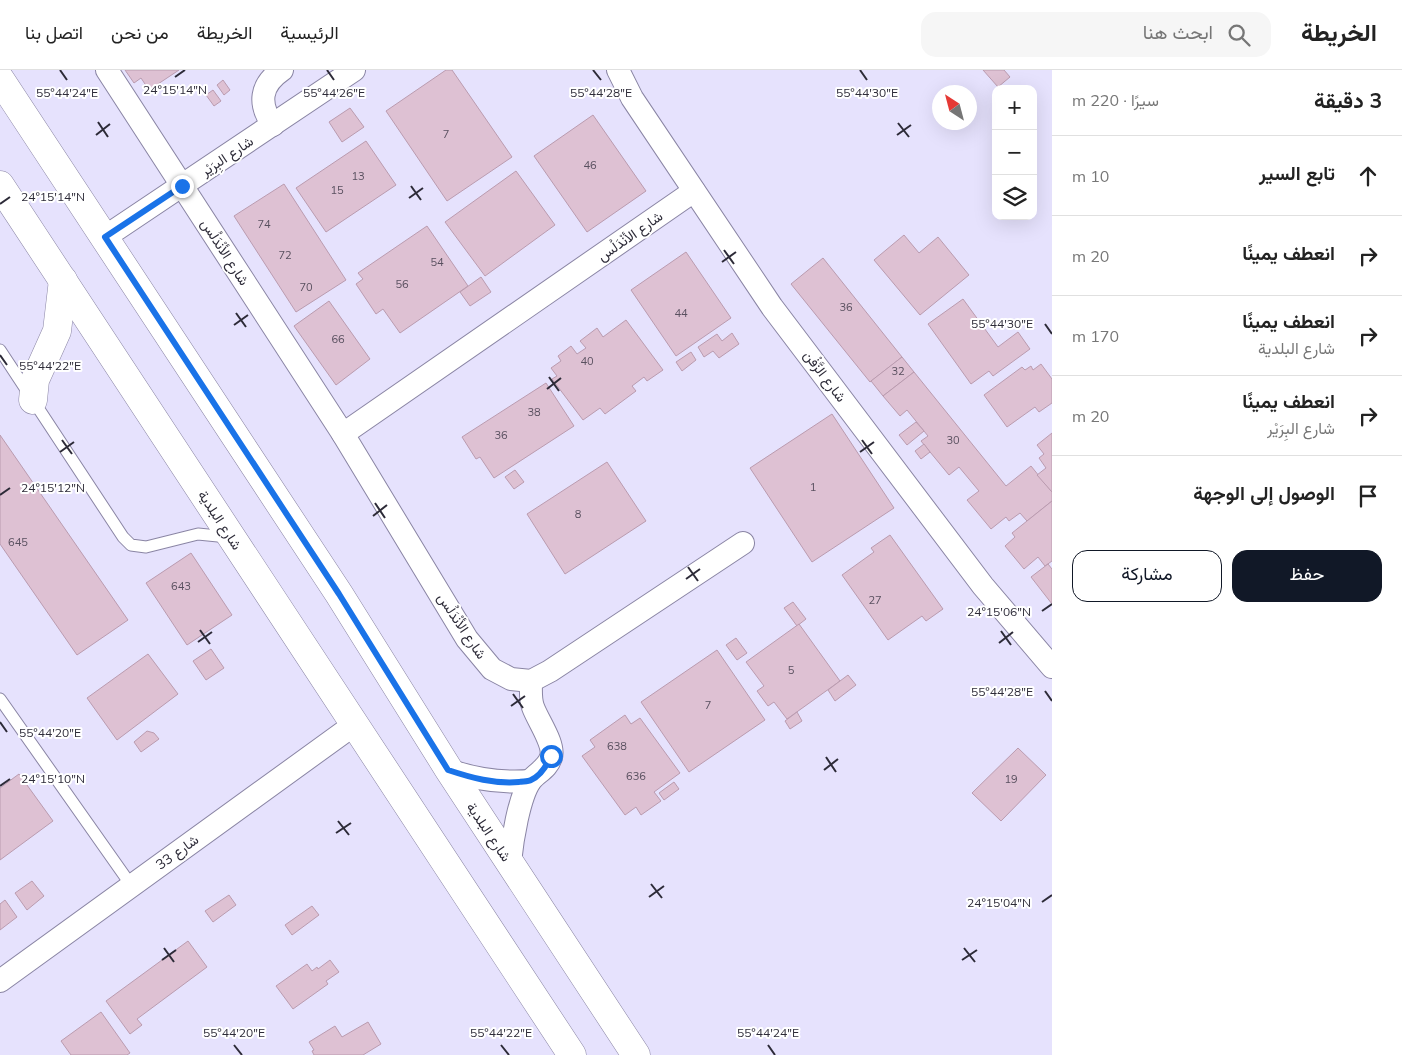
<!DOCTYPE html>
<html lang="ar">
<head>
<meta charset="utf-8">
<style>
	body { margin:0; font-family:Mulish,Vazirmatn,sans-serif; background:#f6f6f6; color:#222; direction:rtl }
	.controls { position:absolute; right:15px; top:15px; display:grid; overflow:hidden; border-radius:10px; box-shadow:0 5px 20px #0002 }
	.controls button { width:45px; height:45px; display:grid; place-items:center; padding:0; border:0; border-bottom:1px solid #e0e0e0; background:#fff; color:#222; font:25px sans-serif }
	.compass { position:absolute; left:932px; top:15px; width:45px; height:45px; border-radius:50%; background:#fff; box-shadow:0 5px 20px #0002; rotate:324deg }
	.stop { position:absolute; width:15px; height:15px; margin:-11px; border:4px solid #1a73e8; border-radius:50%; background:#fff }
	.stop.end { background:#1a73e8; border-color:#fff; box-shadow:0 1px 5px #0008 }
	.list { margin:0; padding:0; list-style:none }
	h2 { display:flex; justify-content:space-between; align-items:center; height:65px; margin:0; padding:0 20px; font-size:21px }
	h2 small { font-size:16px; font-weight:400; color:#767676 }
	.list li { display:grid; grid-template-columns:32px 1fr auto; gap:15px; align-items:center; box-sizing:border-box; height:80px; padding:0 20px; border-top:1px solid #e0e0e0 }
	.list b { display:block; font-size:19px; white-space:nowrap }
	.list p { margin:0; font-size:16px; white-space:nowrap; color:#767676 }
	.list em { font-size:16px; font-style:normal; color:#767676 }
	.actions { display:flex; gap:10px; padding:15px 20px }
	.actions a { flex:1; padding:11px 0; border:1px solid #111827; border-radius:15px; text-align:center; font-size:18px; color:#111827 }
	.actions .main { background:#111827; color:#fff }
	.icon { flex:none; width:28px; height:28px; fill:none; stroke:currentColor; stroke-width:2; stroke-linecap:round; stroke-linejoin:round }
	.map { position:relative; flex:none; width:1052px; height:985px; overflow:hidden; direction:ltr }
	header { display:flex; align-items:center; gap:30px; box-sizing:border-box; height:70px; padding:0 25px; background:#fff; border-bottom:1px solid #e0e0e0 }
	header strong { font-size:24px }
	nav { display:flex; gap:28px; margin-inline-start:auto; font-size:18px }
	.search { width:350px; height:45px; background:#f6f6f6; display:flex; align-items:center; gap:12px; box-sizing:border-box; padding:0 18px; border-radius:15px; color:#767676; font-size:19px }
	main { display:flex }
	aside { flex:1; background:#fff }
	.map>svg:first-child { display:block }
	.building { fill:#dec1d3; stroke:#ba9baf }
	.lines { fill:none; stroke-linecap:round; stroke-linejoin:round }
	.lane-casing { stroke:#8a85a4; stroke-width:13 }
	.street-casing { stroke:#8a85a4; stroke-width:24 }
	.primary-casing { stroke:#8a85a4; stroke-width:29 }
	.lane { stroke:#fff; stroke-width:11 }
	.street { stroke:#fff; stroke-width:22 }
	.primary { stroke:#fff; stroke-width:28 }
	.route { stroke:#1a73e8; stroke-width:6 }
	.ticks { fill:none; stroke:#2d2b38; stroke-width:2 }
	.labels { text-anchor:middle; stroke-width:4; stroke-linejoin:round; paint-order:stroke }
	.number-label { font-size:11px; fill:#59505f }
	.street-label { font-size:14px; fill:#2d2b38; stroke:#fff }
	.ticks-label { font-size:12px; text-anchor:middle; fill:#2d2b38; stroke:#fff; stroke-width:4; stroke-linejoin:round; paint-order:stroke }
</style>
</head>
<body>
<header>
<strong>الخريطة</strong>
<div class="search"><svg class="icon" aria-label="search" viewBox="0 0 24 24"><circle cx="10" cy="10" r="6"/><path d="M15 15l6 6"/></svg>ابحث هنا</div>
<nav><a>الرئيسية</a><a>الخريطة</a><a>من نحن</a><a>اتصل بنا</a></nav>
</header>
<main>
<aside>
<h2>3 دقيقة<small>سيرًا · 220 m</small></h2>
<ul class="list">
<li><svg class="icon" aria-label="ahead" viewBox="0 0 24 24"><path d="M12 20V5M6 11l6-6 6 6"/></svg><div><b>تابع السير</b></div><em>10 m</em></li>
<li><svg class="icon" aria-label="right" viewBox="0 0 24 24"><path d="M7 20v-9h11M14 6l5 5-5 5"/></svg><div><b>انعطف يمينًا</b></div><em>20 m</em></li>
<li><svg class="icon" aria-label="right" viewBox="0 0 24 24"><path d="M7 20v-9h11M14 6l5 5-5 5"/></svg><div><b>انعطف يمينًا</b><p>شارع البلدية</p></div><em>170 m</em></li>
<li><svg class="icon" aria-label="right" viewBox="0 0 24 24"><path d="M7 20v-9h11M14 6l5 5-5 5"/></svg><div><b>انعطف يمينًا</b><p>شارع البِرَيْر</p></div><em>20 m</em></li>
<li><svg class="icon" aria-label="arrive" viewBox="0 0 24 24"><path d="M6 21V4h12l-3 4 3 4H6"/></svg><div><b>الوصول إلى الوجهة</b></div></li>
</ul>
<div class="actions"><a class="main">حفظ</a><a>مشاركة</a></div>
</aside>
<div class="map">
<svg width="1052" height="985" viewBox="0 0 1052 985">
	<rect width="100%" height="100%" fill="#e6e2fd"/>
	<g class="building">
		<path d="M 125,0 L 179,0 L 149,20 L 141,8 L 134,13 Z"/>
		<path d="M 446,0 L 452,0 L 512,87 L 447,131 L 386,41 Z"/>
		<path d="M 983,0 L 1004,0 L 1010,7 L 998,17 Z"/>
		<path d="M 223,10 L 230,20 L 224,25 L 217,15 Z"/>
		<path d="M 213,20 L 221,31 L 214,36 L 206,25 Z"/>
		<path d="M 350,38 L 364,57 L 342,72 L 329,52 Z"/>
		<path d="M 593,45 L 646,121 L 587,162 L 534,86 Z"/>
		<path d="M 366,71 L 396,115 L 326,162 L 296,118 Z"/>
		<path d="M 516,101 L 555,155 L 485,206 L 445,152 Z"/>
		<path d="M 284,114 L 346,210 L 296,242 L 234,146 Z"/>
		<path d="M 427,156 L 468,216 L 400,263 L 383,239 L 376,244 L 356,214 L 363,209 L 358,203 Z"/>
		<path d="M 904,165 L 919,183 L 938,167 L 969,205 L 920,245 L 874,190 Z"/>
		<path d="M 686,182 L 731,248 L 676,286 L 631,220 Z"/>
		<path d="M 823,188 L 902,287 L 870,312 L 791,214 Z"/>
		<path d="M 481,207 L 491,222 L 470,236 L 460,222 Z"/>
		<path d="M 963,229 L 998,277 L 1018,262 L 1030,279 L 993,306 L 989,301 L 971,314 L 928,254 Z"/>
		<path d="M 329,231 L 370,289 L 336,315 L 294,256 Z"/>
		<path d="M 626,250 L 663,300 L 647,311 L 644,307 L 632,316 L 636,321 L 605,344 L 600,338 L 583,350 L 552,309 L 557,306 L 551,298 L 561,291 L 558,286 L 571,276 L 577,284 L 586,278 L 580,271 L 597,258 L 603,267 Z"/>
		<path d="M 732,263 L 739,274 L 719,288 L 713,281 L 704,287 L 698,277 L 717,264 L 722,271 Z"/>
		<path d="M 691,282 L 696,290 L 682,301 L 676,292 Z"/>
		<path d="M 902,287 L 914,302 L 883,326 L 871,311 Z"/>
		<path d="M 1041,294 L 1052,309 L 1052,333 L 1039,342 L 1035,337 L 1007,357 L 984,325 L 1022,297 L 1025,300 L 1031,296 L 1033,300 Z"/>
		<path d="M 914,302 L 1006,416 L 1031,396 L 1052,422 L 1052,431 L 1027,451 L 1020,443 L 1009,451 L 1006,447 L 991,459 L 967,430 L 979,421 L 959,397 L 949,405 L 921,371 L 928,366 L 907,340 L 900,346 L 883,326 Z"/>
		<path d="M 546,313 L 574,356 L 494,408 L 480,387 L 476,389 L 462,367 Z"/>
		<path d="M 832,344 L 894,438 L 812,492 L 750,398 Z"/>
		<path d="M 916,352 L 924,361 L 907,375 L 899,365 Z"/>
		<path d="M 1052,363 L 1052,422 L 1037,405 L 1046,398 L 1039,388 L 1044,384 L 1037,375 Z"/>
		<path d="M 0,365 L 128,550 L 77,585 L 0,474 Z"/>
		<path d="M 924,374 L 930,382 L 921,389 L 915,381 Z"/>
		<path d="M 607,392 L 646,451 L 565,504 L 527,444 Z"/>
		<path d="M 515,400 L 524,412 L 514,419 L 505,407 Z"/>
		<path d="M 1052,431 L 1052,491 L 1045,496 L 1038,487 L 1024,499 L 1005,476 L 1015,467 L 1012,463 Z"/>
		<path d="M 890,465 L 943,539 L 926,551 L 922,546 L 888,570 L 842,505 L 874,482 L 871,478 Z"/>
		<path d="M 191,483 L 232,545 L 187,575 L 146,513 Z"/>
		<path d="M 1048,494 L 1052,499 L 1052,534 L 1031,507 Z"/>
		<path d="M 793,532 L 806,549 L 797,556 L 784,538 Z"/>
		<path d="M 799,554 L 840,611 L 787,649 L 774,632 L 768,636 L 757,621 L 764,616 L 746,592 Z"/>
		<path d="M 736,568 L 747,583 L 737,590 L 726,575 Z"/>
		<path d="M 211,579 L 224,598 L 206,610 L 193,591 Z"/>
		<path d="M 717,580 L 765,650 L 689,702 L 641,632 Z"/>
		<path d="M 148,584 L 178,624 L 117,670 L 87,628 Z"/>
		<path d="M 848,605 L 856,615 L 835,631 L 828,620 Z"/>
		<path d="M 797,642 L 802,651 L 790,659 L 785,651 Z"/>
		<path d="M 625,645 L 631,654 L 640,648 L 680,703 L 654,722 L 661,731 L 641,745 L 636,737 L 625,745 L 582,686 L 595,677 L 590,670 Z"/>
		<path d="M 147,661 L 154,663 L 159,669 L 141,682 L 134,672 Z"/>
		<path d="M 1018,678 L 1046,705 L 1001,751 L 972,723 Z"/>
		<path d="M 19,704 L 53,751 L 0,790 L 0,718 Z"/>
		<path d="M 674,712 L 679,719 L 664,730 L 659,723 Z"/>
		<path d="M 32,811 L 44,826 L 27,840 L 15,823 Z"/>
		<path d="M 229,825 L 236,835 L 213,852 L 205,841 Z"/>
		<path d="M 5,830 L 17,847 L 0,860 L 0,834 Z"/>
		<path d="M 312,836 L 319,845 L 292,865 L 285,855 Z"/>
		<path d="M 188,871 L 207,897 L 137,949 L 142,955 L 130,964 L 106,931 Z"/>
		<path d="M 330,890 L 339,902 L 326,911 L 328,914 L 293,939 L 276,916 L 307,894 L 312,901 L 317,897 L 318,899 Z"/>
		<path d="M 101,942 L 130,983 L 127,985 L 71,985 L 61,971 Z"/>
		<path d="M 368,952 L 381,974 L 363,985 L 314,985 L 312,981 L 314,980 L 309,972 L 335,956 L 342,967 Z"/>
	</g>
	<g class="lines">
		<g class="lane-casing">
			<g id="lane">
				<path d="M 0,280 L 123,467 L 131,475 L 146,477 L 198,464 L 228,467"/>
				<path d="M 0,629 L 131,815"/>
			</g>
		</g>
		<g class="street-casing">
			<g id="street">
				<path d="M 107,0 L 343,364 L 467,569 L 492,599 L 511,609 L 531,611 L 550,601 L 743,473"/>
				<path d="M 618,0 L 632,28 L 772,237 L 983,516 L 1052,597"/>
				<path d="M 273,55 C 258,34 260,15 282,0"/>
				<path d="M 105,167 L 354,0"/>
				<path d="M 343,364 L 694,121"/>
				<path d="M 449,700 C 476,710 501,713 530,711"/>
				<path d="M 510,792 C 512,772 519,726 531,710 C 538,702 548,698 551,687 C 555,674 538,651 533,637 C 530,629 531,620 531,611"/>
				<path d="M 0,911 L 355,654"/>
			</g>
		</g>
		<g class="primary-casing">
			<g id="primary">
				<path d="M 0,9 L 339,524 L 449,700 L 636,985"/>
				<path d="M 0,115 L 572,985"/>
				<path d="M 33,330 L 35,310 L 57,261 L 63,210"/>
			</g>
		</g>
		<use href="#lane" class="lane"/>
		<use href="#street" class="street"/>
		<use href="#primary" class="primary"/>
	</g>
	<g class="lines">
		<path class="route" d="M 182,116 L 105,167 L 339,524 L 448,700 C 472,708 494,714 519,712 C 522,711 528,712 531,710 C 540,706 547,695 551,686"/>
	</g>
	<path class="ticks" d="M 60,0 L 67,10M 327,0 L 334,10M 593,0 L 601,10M 860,0 L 867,10M 175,7 L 185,0M 98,52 L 108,67M 898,53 L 909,67M 96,65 L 110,54M 897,65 L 911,55M 411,116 L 421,130M 409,128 L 423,118M 0,134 L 10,127M 724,180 L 734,194M 722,192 L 736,182M 236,243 L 246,257M 1045,254 L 1052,264M 234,255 L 248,245M 0,285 L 7,295M 549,307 L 559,321M 547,319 L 561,308M 62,370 L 72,384M 862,370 L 872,384M 60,382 L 74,372M 860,382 L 874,372M 0,425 L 10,418M 375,433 L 385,448M 373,446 L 387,435M 688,497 L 698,511M 686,509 L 700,499M 1042,541 L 1052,534M 200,560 L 210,574M 1001,561 L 1011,575M 198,572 L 212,562M 999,573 L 1013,562M 1045,621 L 1052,631M 513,624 L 523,638M 511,636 L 525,626M 0,652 L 7,662M 826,687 L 836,702M 824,700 L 838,689M 0,716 L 10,709M 338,751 L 349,765M 336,763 L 351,753M 651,814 L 662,828M 649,827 L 664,816M 1042,832 L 1052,825M 164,878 L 174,892M 964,878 L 975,892M 162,890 L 176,880M 962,890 L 977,880M 234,975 L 242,985M 501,975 L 509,985M 768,975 L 775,985"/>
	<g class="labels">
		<g class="number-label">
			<text x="446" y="68">7</text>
			<text x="590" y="99">46</text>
			<text x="358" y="110">13</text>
			<text x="337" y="124">15</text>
			<text x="264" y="158">74</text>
			<text x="285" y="189">72</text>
			<text x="437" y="196">54</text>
			<text x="402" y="218">56</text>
			<text x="306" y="221">70</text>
			<text x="846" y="241">36</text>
			<text x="681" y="247">44</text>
			<text x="338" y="273">66</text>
			<text x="587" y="295">40</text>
			<text x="898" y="305">32</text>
			<text x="534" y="346">38</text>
			<text x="501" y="369">36</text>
			<text x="953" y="374">30</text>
			<text x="813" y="421">1</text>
			<text x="578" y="448">8</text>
			<text x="18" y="476">645</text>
			<text x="181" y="520">643</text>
			<text x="875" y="534">27</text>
			<text x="791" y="604">5</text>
			<text x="708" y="639">7</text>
			<text x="617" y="680">638</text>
			<text x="636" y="710">636</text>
			<text x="1011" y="713">19</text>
		</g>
		<g class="street-label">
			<text transform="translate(227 86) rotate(-34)" y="5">شارع البِرَيْر</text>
			<text transform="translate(630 166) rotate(-35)" y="5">شارع الأنْدَلُس</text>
			<text transform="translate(225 182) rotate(57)" y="5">شارع الأنْدَلُس</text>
			<text transform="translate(825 306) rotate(53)" y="5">شارع الزَّفْن</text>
			<text transform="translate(220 450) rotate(57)" y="5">شارع البلدية</text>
			<text transform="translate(462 556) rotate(56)" y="5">شارع الأنْدَلُس</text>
			<text transform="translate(489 762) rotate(56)" y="5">شارع البلدية</text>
			<text transform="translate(177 782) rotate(-36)" y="5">شارع 33</text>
		</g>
	</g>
	<g class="ticks-label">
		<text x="175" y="24">24°15'14"N</text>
		<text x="67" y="27">55°44'24"E</text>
		<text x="334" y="27">55°44'26"E</text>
		<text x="601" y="27">55°44'28"E</text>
		<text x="867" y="27">55°44'30"E</text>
		<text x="53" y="131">24°15'14"N</text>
		<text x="1002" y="258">55°44'30"E</text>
		<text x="50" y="300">55°44'22"E</text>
		<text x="53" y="422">24°15'12"N</text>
		<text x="999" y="546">24°15'06"N</text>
		<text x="1002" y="626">55°44'28"E</text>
		<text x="50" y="667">55°44'20"E</text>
		<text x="53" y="713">24°15'10"N</text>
		<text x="999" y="837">24°15'04"N</text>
		<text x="234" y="967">55°44'20"E</text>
		<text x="501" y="967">55°44'22"E</text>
		<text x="768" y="967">55°44'24"E</text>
	</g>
</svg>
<div class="controls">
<button>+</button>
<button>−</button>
<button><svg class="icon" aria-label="layers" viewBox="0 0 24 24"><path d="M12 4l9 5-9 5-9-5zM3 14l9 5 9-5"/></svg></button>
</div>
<svg class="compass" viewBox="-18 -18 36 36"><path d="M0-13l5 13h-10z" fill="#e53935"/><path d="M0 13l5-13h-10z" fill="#767676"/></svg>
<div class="stop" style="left:551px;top:686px"></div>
<div class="stop end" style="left:182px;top:116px"></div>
</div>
</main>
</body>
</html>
